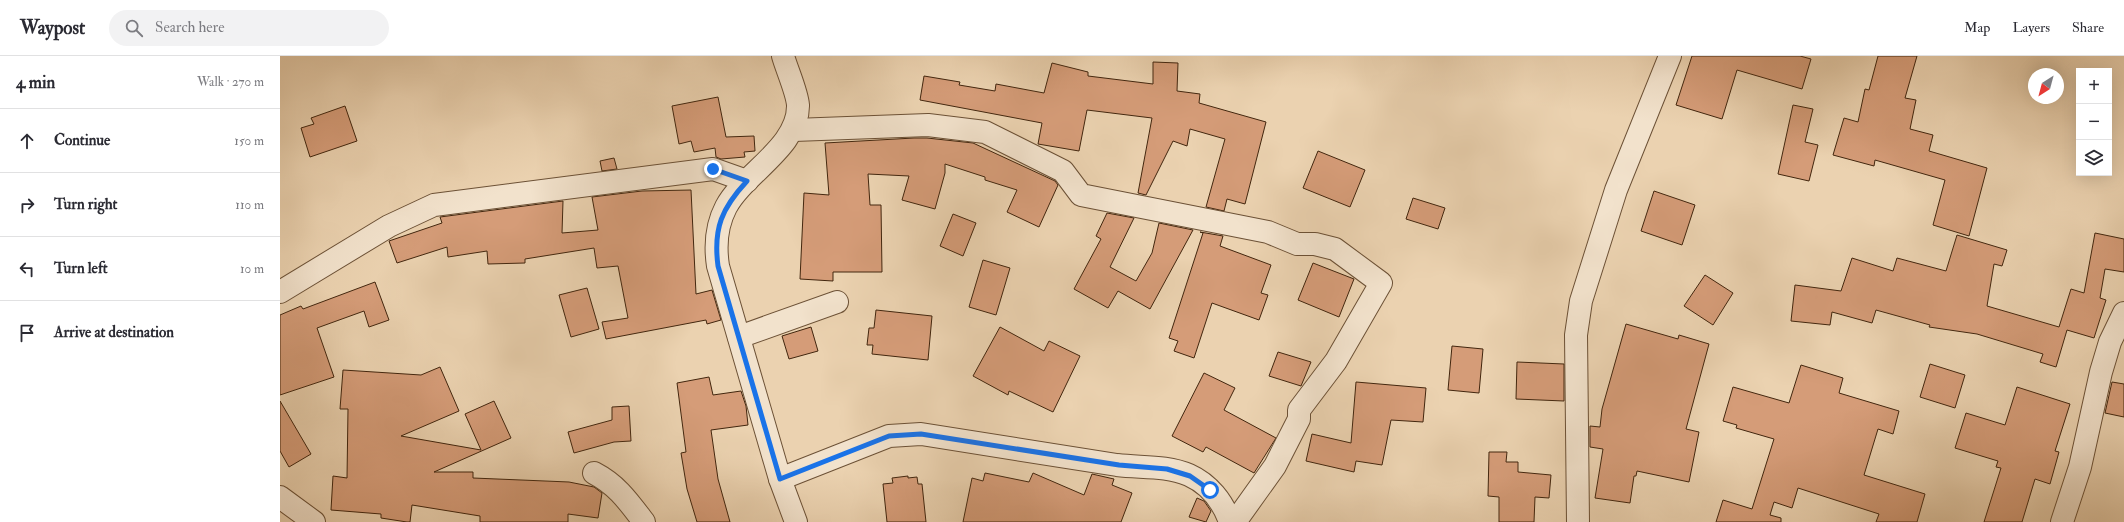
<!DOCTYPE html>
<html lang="en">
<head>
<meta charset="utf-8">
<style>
	body { margin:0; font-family:"IM FELL Double Pica",serif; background:#f2f2f3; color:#2b2b33 }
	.controls { position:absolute; right:12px; top:12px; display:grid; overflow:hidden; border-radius:0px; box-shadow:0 4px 16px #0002 }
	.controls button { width:36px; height:36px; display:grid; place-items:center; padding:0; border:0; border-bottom:1px solid #e1e1e2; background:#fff; color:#2b2b33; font:20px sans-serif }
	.compass { position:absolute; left:1748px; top:12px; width:36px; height:36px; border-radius:50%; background:#fff; box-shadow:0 4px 16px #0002; rotate:216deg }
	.stop { position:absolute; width:12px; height:12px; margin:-9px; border:3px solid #1a73e8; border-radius:50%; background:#fff }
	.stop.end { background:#1a73e8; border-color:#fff; box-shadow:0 1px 4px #0008 }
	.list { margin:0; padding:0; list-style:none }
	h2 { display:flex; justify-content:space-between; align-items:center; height:52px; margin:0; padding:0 16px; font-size:17px }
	h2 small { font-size:13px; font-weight:400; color:#7c7c81 }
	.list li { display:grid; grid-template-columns:26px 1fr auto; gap:12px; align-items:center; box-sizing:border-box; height:64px; padding:0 16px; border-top:1px solid #e1e1e2 }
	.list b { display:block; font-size:15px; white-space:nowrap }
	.list em { font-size:13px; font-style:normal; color:#7c7c81 }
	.icon { flex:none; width:22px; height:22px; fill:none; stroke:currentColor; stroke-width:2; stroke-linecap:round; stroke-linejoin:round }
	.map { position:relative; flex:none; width:1844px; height:466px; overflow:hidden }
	header { display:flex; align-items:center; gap:24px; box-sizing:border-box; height:56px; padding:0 20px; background:#fff; border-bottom:1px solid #e1e1e2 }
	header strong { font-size:19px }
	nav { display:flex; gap:22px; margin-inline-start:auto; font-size:14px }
	.search { width:280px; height:36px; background:#f2f2f3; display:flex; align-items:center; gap:10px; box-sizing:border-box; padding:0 14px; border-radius:22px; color:#7c7c81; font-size:15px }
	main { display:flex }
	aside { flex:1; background:#fff }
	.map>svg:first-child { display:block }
	.building { fill:#d59c78; stroke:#42260e }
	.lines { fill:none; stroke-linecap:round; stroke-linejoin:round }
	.minor-casing { stroke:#6c5136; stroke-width:24 }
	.minor { stroke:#f2e2cc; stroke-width:22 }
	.route { stroke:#1a73e8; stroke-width:5 }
</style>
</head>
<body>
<header>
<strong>Waypost</strong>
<div class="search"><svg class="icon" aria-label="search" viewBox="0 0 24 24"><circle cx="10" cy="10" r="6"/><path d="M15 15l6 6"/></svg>Search here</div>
<nav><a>Map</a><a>Layers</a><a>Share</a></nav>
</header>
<main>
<aside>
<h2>4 min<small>Walk · 270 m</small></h2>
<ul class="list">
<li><svg class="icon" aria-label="ahead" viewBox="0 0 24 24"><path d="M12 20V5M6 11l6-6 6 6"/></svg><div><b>Continue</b></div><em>150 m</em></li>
<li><svg class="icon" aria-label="right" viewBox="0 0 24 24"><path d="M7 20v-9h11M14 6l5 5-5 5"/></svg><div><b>Turn right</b></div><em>110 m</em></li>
<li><svg class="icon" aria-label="left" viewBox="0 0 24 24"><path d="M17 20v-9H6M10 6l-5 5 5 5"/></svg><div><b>Turn left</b></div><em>10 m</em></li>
<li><svg class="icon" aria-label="arrive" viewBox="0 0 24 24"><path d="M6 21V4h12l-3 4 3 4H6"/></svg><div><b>Arrive at destination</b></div></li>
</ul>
</aside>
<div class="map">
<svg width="1844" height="466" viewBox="0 0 1844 466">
	<rect width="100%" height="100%" fill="#ebd2b0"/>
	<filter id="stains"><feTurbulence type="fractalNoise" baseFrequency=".005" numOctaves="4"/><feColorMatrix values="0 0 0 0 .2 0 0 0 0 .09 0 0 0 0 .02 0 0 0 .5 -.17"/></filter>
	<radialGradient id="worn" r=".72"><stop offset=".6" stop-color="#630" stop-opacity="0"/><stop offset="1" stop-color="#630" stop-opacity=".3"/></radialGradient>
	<g class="building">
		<path d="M 1412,0 L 1520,0 L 1531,3 L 1522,33 L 1457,14 L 1442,63 L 1396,49 Z"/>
		<path d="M 1598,0 L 1637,0 L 1625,42 L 1636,44 L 1630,73 L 1653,79 L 1649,95 L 1707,112 L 1689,180 L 1653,169 L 1665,124 L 1595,104 L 1594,110 L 1553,99 L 1564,62 L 1578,66 L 1585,33 L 1589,34 Z"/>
		<path d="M 873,6 L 898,7 L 897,35 L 920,38 L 919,47 L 986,66 L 965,148 L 947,143 L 944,155 L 926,151 L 945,83 L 910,73 L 907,90 L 893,85 L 866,139 L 858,137 L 872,62 L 807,54 L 799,95 L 758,88 L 762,67 L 640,44 L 644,20 L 680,26 L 679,29 L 715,35 L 716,28 L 764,37 L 772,7 L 808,16 L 808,20 L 873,28 Z"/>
		<path d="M 438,41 L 446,81 L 474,80 L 475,95 L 464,96 L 465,101 L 441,103 L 436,101 L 435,92 L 414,96 L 411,85 L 399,88 L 392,50 Z"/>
		<path d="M 1513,49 L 1533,53 L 1525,86 L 1538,89 L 1529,125 L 1498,118 Z"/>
		<path d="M 65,50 L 77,85 L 30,101 L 21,72 L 34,68 L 31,62 Z"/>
		<path d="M 634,82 L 647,82 L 693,87 L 775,125 L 778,129 L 759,171 L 727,156 L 737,134 L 705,124 L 705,121 L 665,108 L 665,117 L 655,153 L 622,144 L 629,120 L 588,118 L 590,149 L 601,149 L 602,216 L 553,216 L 553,225 L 520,223 L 524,137 L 549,139 L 545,87 Z"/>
		<path d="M 1038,95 L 1085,114 L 1070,151 L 1023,132 Z"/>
		<path d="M 334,102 L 337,113 L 322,115 L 320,105 Z"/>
		<path d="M 411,134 L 416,238 L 432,234 L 441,264 L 427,268 L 426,264 L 326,283 L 322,266 L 348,262 L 338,210 L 317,212 L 314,192 L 245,203 L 245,207 L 208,208 L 207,195 L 168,201 L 167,191 L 117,207 L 109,185 L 162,167 L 160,161 L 283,145 L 282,177 L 318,174 L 312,141 L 362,135 Z"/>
		<path d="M 1374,135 L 1415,149 L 1402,189 L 1361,175 Z"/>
		<path d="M 1133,142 L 1165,152 L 1158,173 L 1126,163 Z"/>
		<path d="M 827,157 L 854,162 L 830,211 L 856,225 L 872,197 L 879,167 L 913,174 L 870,253 L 838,235 L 828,252 L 794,233 L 821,183 L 816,180 Z"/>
		<path d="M 673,158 L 696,167 L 683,200 L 660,190 Z"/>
		<path d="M 920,176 L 943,180 L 940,190 L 991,209 L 981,237 L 988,239 L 979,264 L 932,247 L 914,302 L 894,295 L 898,285 L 889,282 L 923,177 Z"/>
		<path d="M 1815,177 L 1844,183 L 1844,216 L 1825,213 L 1820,242 L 1826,244 L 1814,282 L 1787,274 L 1776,311 L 1760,306 L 1763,298 L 1697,278 L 1649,271 L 1650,269 L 1596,254 L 1592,267 L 1552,256 L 1550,269 L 1511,265 L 1515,229 L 1561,235 L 1572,202 L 1613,215 L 1617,202 L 1666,215 L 1677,179 L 1727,194 L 1722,210 L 1714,208 L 1707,250 L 1779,271 L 1791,233 L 1804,237 Z"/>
		<path d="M 703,204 L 730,212 L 716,259 L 689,251 Z"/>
		<path d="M 1033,207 L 1074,223 L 1059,261 L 1018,244 Z"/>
		<path d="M 1425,219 L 1453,237 L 1433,269 L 1404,250 Z"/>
		<path d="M 95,226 L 109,264 L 89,271 L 84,255 L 37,272 L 54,321 L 0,339 L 0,259 L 21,250 L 23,253 Z"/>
		<path d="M 307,232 L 319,273 L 291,281 L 279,239 Z"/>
		<path d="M 596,254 L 652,260 L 648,304 L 592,298 L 593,289 L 587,289 L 589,272 L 594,272 Z"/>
		<path d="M 1346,268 L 1398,283 L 1399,279 L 1429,288 L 1406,373 L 1419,376 L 1409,426 L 1357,415 L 1356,420 L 1354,420 L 1350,447 L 1315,442 L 1323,393 L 1310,391 L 1310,370 L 1320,371 L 1322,353 Z"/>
		<path d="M 531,271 L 538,295 L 509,303 L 502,280 Z"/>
		<path d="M 720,271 L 764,295 L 769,285 L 800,300 L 773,356 L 729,335 L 728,339 L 693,320 Z"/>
		<path d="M 1172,290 L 1203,293 L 1199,337 L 1168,334 Z"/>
		<path d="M 998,296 L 1031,306 L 1021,330 L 989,320 Z"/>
		<path d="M 1237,306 L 1284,308 L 1284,345 L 1236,343 Z"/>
		<path d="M 1650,308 L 1685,319 L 1675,352 L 1640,341 Z"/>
		<path d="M 1521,309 L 1563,322 L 1559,337 L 1619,355 L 1613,378 L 1598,373 L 1584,419 L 1645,438 L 1637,466 L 1596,466 L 1599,458 L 1518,432 L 1512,452 L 1494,446 L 1490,459 L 1501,462 L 1501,466 L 1436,466 L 1443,444 L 1472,453 L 1494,383 L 1456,372 L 1457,369 L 1443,365 L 1453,331 L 1509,347 Z"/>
		<path d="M 160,311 L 179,355 L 121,380 L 201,394 L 185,358 L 214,345 L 231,382 L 154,416 L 193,416 L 193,422 L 289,426 L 314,431 L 322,437 L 318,462 L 288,458 L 288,466 L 200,466 L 200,460 L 132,449 L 130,466 L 127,466 L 101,462 L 101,458 L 51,454 L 53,420 L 67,422 L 68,353 L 60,353 L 63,314 L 141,319 Z"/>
		<path d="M 924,317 L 955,332 L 944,354 L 996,382 L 974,417 L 926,391 L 923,396 L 892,380 Z"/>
		<path d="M 429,321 L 433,339 L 461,335 L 466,350 L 468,369 L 431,374 L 438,423 L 450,466 L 417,466 L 407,433 L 401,397 L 406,396 L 397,327 Z"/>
		<path d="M 1076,326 L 1146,332 L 1143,366 L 1111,364 L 1102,409 L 1076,405 L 1074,416 L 1026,405 L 1032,378 L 1071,387 Z"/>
		<path d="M 1832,326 L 1844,328 L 1844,361 L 1825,357 Z"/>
		<path d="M 1737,331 L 1790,348 L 1775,395 L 1779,396 L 1770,428 L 1755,423 L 1742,466 L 1704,466 L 1721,412 L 1716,411 L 1718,405 L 1675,392 L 1686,357 L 1725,369 Z"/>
		<path d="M 0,345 L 31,398 L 9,411 L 0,395 Z"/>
		<path d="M 349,350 L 351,385 L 334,386 L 294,397 L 288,376 L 332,364 L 332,351 Z"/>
		<path d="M 1209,396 L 1227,396 L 1226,406 L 1238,406 L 1238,416 L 1271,419 L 1269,442 L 1255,441 L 1254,466 L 1219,466 L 1219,441 L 1208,440 Z"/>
		<path d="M 705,417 L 749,426 L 753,417 L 804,439 L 812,418 L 834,423 L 832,429 L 852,437 L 841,466 L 683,466 L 692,422 L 703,425 Z"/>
		<path d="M 628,420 L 628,422 L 637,421 L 638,428 L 642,428 L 646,466 L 607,466 L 603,428 L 613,427 L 612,422 Z"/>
		<path d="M 917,442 L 924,445 L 931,455 L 926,466 L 909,461 Z"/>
	</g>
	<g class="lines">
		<g class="minor-casing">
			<g id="minor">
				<path d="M 503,0 C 507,14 517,36 518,49 C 519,91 464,117 446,151 C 436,170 435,190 438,210 L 500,423 L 516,466"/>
				<path d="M 514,74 L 648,69 L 705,76 L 783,115 L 801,139 L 988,176 L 1017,188 L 1035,188 L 1055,193 L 1101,227 L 1056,305 L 1019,354 L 1019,363 L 995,410 L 955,466"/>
				<path d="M 0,236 L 109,170 L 154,149 L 433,113 L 467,125"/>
				<path d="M 459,281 L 557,246"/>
				<path d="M 314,417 C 337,429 348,445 364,466"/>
				<path d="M 500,423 L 609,380 L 641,378 C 706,388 771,399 837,409 C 861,412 886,409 909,419 C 929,428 943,446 950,466"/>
				<path d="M 0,441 L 34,466"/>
				<path d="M 1298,466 L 1296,279 L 1301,245 L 1336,134 L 1390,0"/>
				<path d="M 1782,466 L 1800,411 L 1821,316 L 1830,286 L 1844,257"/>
			</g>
		</g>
		<use href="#minor" class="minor"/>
	</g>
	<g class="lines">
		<path class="route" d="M 433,113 L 467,125 C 442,152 433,172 438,210 L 500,423 L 609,380 L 641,378 L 839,409 L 887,413 L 910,420 L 930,434"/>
	</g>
	<rect width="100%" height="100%" filter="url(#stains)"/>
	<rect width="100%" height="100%" fill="url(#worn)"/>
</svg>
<div class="controls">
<button>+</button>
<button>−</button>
<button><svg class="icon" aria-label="layers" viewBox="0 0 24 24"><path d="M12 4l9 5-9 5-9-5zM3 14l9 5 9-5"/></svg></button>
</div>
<svg class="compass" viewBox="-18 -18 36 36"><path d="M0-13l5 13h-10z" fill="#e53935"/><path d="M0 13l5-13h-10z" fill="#7c7c81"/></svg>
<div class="stop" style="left:930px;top:434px"></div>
<div class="stop end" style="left:433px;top:113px"></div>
</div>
</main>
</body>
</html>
